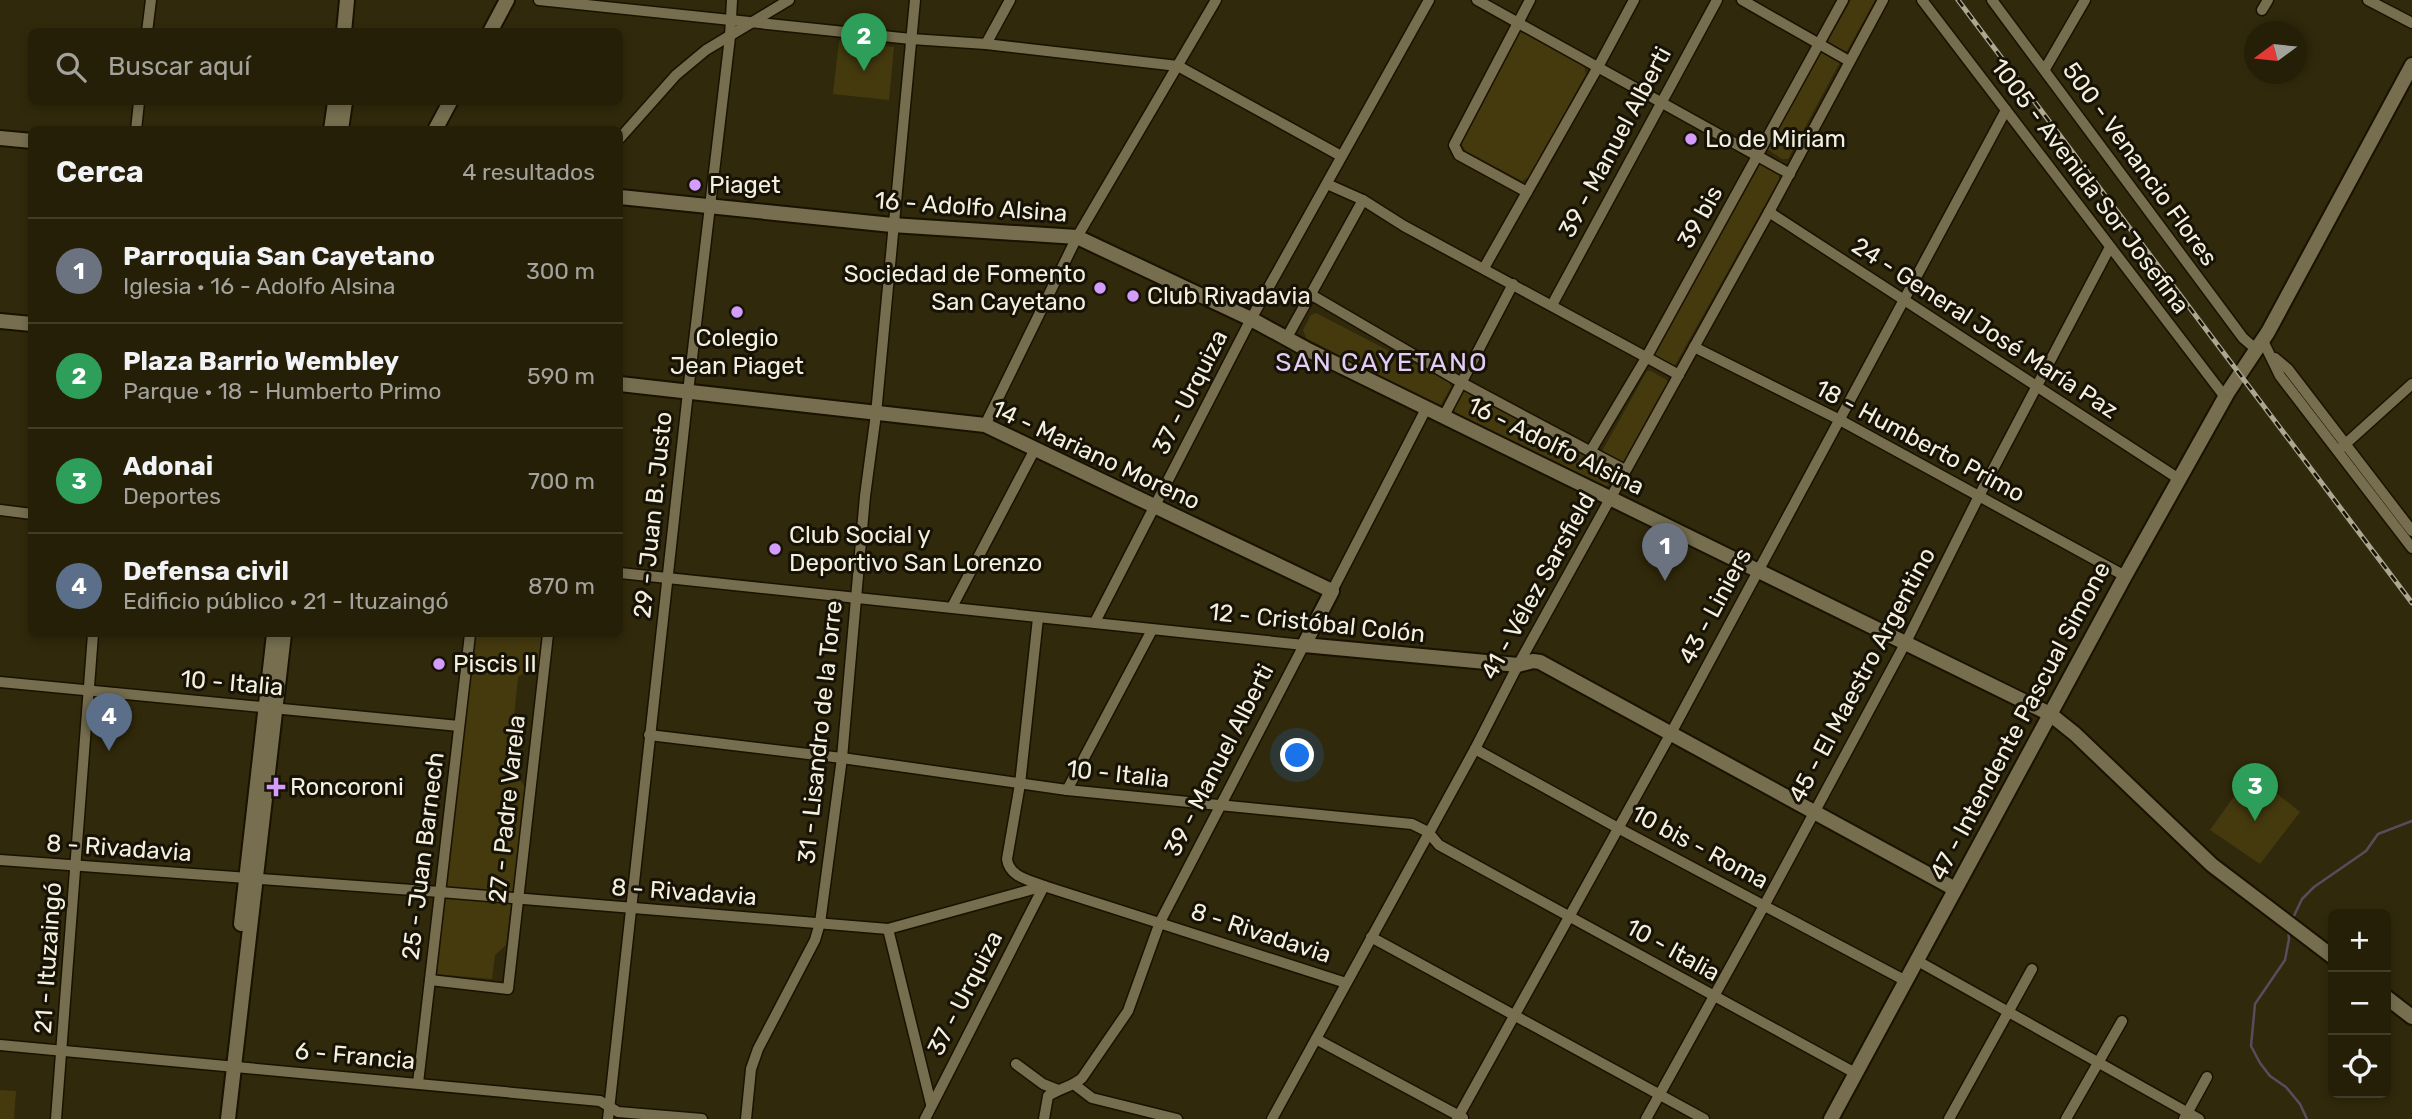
<!DOCTYPE html>
<html lang="es">
<head>
<meta charset="utf-8">
<style>
	body { margin:0; font-family:Rubik,sans-serif; background:#312c16; color:#f1f3f6 }
	.controls { position:absolute; right:21px; bottom:21px; display:grid; overflow:hidden; border-radius:10px; box-shadow:0 4px 10px #0003 }
	.controls button { width:63px; height:63px; display:grid; place-items:center; padding:0; border:0; border-bottom:2px solid #423d29; background:#251f08; color:#f1f3f6; font:35px sans-serif }
	.compass { position:absolute; left:2244px; top:21px; width:63px; height:63px; border-radius:50%; background:#251f08; box-shadow:0 4px 10px #0003; rotate:255deg }
	.you { position:absolute; left:1298px; top:756px; width:24px; height:24px; margin:-18px; border:5px solid #fff; border-radius:50%; background:#1a73e8; box-shadow:0 0 0 10px #1a73e833 }
	.badge { display:grid; place-items:center; width:46px; height:46px; border-radius:50%; background:#d49cfb; color:#fff; font-size:23px; font-weight:700 }
	.pin { position:absolute; translate:-50% -58px; filter:drop-shadow(0 2px 4px #0008) }
	.pin::after { content:''; position:absolute; top:37px; width:24px; height:21px; background:inherit; clip-path:polygon(0 0,100% 0,50% 100%) }
	.list { margin:0; padding:0; list-style:none }
	h2 { display:flex; justify-content:space-between; align-items:center; height:91px; margin:0; padding:0 28px; font-size:30px }
	h2 small { font-size:23px; font-weight:400; color:#a3a29c }
	.list li { display:grid; grid-template-columns:46px 1fr auto; gap:21px; align-items:center; box-sizing:border-box; height:105px; padding:0 28px; border-top:2px solid #423d29 }
	.list b { display:block; font-size:26px; white-space:nowrap }
	.list p { margin:0; font-size:23px; white-space:nowrap; color:#a3a29c }
	.list em { font-size:23px; font-style:normal; color:#a3a29c }
	.icon { flex:none; width:38px; height:38px; fill:none; stroke:currentColor; stroke-width:2; stroke-linecap:round; stroke-linejoin:round }
	.map { position:relative; flex:none; width:2412px; height:1119px; overflow:hidden }
	.search { position:absolute; background:#251f08; box-shadow:0 4px 10px #0003; left:28px; top:28px; width:595px; height:77px; display:flex; align-items:center; gap:18px; box-sizing:border-box; padding:0 24px; border-radius:10px; color:#a3a29c; font-size:26px }
	.panel { position:absolute; background:#251f08; box-shadow:0 4px 10px #0003; left:28px; top:126px; width:595px; height:511px; border-radius:10px }
	.map>svg:first-child { display:block }
	.green { fill:#453a0e }
	.lines { fill:none; stroke-linecap:round; stroke-linejoin:round }
	.stream { stroke:#5b4b5d; stroke-width:2.5 }
	.street-casing { stroke:#191200; stroke-width:13 }
	.secondary-casing { stroke:#191200; stroke-width:18 }
	.street { stroke:#766e4f; stroke-width:10 }
	.secondary { stroke:#766e4f; stroke-width:14 }
	.rail-casing { stroke:#aca791; stroke-width:5 }
	.rail { stroke:#161206; stroke-width:2.5; stroke-dasharray:8; stroke-linecap:butt }
	.poi-dot { fill:#d49cfb; stroke:#161206; stroke-width:2.5 }
	.labels { text-anchor:middle; stroke-width:6; stroke-linejoin:round; paint-order:stroke }
	.poi-label { font-size:24px; fill:#f4f0df; stroke:#161206; text-anchor:start }
	.street-label { font-size:24px; fill:#f4f0df; stroke:#161206 }
	.neighbourhood-label { font-size:26px; letter-spacing:2px; fill:#e4cdf6; stroke:#161206 }
</style>
</head>
<body>
<div class="map">
<svg width="2412" height="1119" viewBox="0 0 2412 1119">
	<rect width="100%" height="100%" fill="#31290b"/>
	<g class="green">
		<path d="M 1851,0 L 1875,0 L 1847,51 L 1845,52 L 1830,45 L 1828,41 Z"/>
		<path d="M 1521,32 L 1584,65 L 1586,74 L 1530,176 L 1522,181 L 1466,151 L 1460,143 L 1514,38 Z"/>
		<path d="M 839,41 L 894,47 L 889,100 L 833,94 Z"/>
		<path d="M 1819,48 L 1839,61 L 1839,64 L 1788,159 L 1782,159 L 1766,148 Z"/>
		<path d="M 1760,161 L 1779,172 L 1779,180 L 1674,367 L 1653,357 L 1653,354 Z"/>
		<path d="M 1316,313 L 1449,382 L 1451,387 L 1440,406 L 1435,406 L 1306,338 L 1303,330 L 1311,315 Z"/>
		<path d="M 1647,371 L 1651,371 L 1667,380 L 1668,386 L 1624,464 L 1601,453 Z"/>
		<path d="M 1463,391 L 1467,391 L 1615,471 L 1617,477 L 1611,485 L 1606,486 L 1457,415 L 1454,410 Z"/>
		<path d="M 476,634 L 543,634 L 540,662 L 518,677 L 514,717 L 522,730 L 517,776 L 526,788 L 506,945 L 495,955 L 492,979 L 436,974 Z"/>
		<path d="M 2251,773 L 2300,812 L 2260,864 L 2210,830 Z"/>
		<path d="M 0,1090 L 16,1091 L 14,1119 L 0,1119 Z"/>
	</g>
	<g class="lines">
		<g class="stream">
			<path d="M 2292,920 L 2302,899 L 2314,887 L 2366,851 L 2378,834 L 2412,821"/>
			<path d="M 2288,929 L 2289,939 L 2285,960 L 2255,1004 L 2251,1046 L 2260,1063 L 2270,1076 L 2286,1087 L 2300,1104 L 2307,1119"/>
		</g>
		<g class="street-casing">
			<g id="street">
				<path d="M 539,0 L 911,39 L 986,44 L 1178,66 L 1341,156"/>
				<path d="M 1477,0 L 1790,174"/>
				<path d="M 1742,0 L 1849,61"/>
				<path d="M 1922,0 L 2225,397"/>
				<path d="M 1992,0 L 2243,338 L 2257,350"/>
				<path d="M 2368,0 L 2412,23"/>
				<path d="M 2262,10 L 2268,0"/>
				<path d="M 147,32 L 151,0"/>
				<path d="M 986,44 L 1010,0"/>
				<path d="M 2045,69 L 2085,0"/>
				<path d="M 136,130 L 139,102"/>
				<path d="M 620,138 L 676,75 L 706,50 L 789,0"/>
				<path d="M 1327,184 L 1363,200 L 1404,226 L 1679,375"/>
				<path d="M 1527,192 L 1459,155 L 1454,145 L 1530,0"/>
				<path d="M 1769,212 L 2179,479"/>
				<path d="M 1484,268 L 1598,67 L 1634,0"/>
				<path d="M 1310,294 L 1462,383 L 1625,470"/>
				<path d="M 1552,305 L 1717,0"/>
				<path d="M 1286,339 L 1363,200"/>
				<path d="M 2263,341 L 2280,376 L 2412,548"/>
				<path d="M 1694,347 L 1838,419 L 2125,576"/>
				<path d="M 2275,358 L 2288,369 L 2412,531"/>
				<path d="M 1444,416 L 1513,284"/>
				<path d="M 985,425 L 1077,237 L 1216,0"/>
				<path d="M 2341,448 L 2412,384"/>
				<path d="M 1590,452 L 1646,358 L 1843,0"/>
				<path d="M 0,510 L 32,514"/>
				<path d="M 620,573 L 1304,645 L 1160,922 L 1128,1011 L 1082,1078 C 1072,1087 1060,1088 1048,1096 L 1044,1119"/>
				<path d="M 1332,591 L 1427,407"/>
				<path d="M 952,607 L 1035,449"/>
				<path d="M 1095,622 L 1251,319 L 1429,0"/>
				<path d="M 0,682 L 459,726"/>
				<path d="M 649,735 L 842,758 L 1067,790 L 1412,824 L 1428,832 L 1439,845 L 1855,1073"/>
				<path d="M 1475,749 L 1618,828 L 1906,981"/>
				<path d="M 1067,790 L 1152,630"/>
				<path d="M 0,860 L 440,892 L 888,929 L 1044,886 L 1346,983"/>
				<path d="M 888,929 L 931,1104"/>
				<path d="M 1371,937 L 1704,1119"/>
				<path d="M 1916,960 L 2199,1119"/>
				<path d="M 430,980 L 508,989 L 548,634"/>
				<path d="M 1316,1039 L 1463,1118"/>
				<path d="M 0,1045 L 600,1101 L 618,1112 L 702,1119"/>
				<path d="M 1016,1064 L 1043,1084 L 1058,1090"/>
				<path d="M 418,1083 L 470,634"/>
				<path d="M 1075,1085 L 1092,1098 L 1177,1119"/>
				<path d="M 56,1119 L 93,634"/>
				<path d="M 608,1119 L 688,392 L 730,37 L 732,0"/>
				<path d="M 746,1119 L 751,1069 L 758,1049 L 815,940 L 820,923 L 842,758 L 865,496 L 876,414 L 915,0"/>
				<path d="M 925,1119 L 1044,886 C 1030,880 1009,877 1007,859 L 1020,784 L 1038,618"/>
				<path d="M 1272,1119 L 1475,749 L 1518,665 L 1769,212 L 1883,0"/>
				<path d="M 1457,1119 L 1670,735 L 2006,110"/>
				<path d="M 1646,1119 L 1765,904 L 1906,642 L 1979,496 L 2110,247"/>
				<path d="M 1949,1119 L 2032,969"/>
				<path d="M 2066,1119 L 2122,1021"/>
				<path d="M 2184,1119 L 2207,1077"/>
			</g>
		</g>
		<g class="secondary-casing">
			<g id="secondary">
				<path d="M 344,32 L 347,0"/>
				<path d="M 490,32 L 507,0"/>
				<path d="M 331,130 L 335,102"/>
				<path d="M 341,130 L 345,102"/>
				<path d="M 435,130 L 450,102"/>
				<path d="M 0,138 L 32,141"/>
				<path d="M 620,197 L 892,225 L 1077,237 L 1251,319 L 1306,349 L 2050,714 L 2075,734 L 2212,865 L 2333,957"/>
				<path d="M 0,321 L 32,324"/>
				<path d="M 620,384 L 985,425 L 1332,591 L 1304,645 L 1518,665 L 1533,661 L 1540,662 L 1955,889"/>
				<path d="M 241,924 L 274,634"/>
				<path d="M 2386,997 L 2412,1017"/>
				<path d="M 228,1119 L 284,634"/>
				<path d="M 1831,1119 L 2125,576 L 2228,392 L 2268,332 L 2412,65"/>
			</g>
		</g>
		<use href="#street" class="street"/>
		<use href="#secondary" class="secondary"/>
		<g class="rail-casing">
			<path id="rail" d="M 1958,0 L 2412,603"/>
		</g>
		<use href="#rail" class="rail"/>
	</g>
	<g class="poi-dot">
		<circle cx="1691" cy="139" r="7"/>
		<circle cx="695" cy="185" r="7"/>
		<circle cx="1100" cy="288" r="7"/>
		<circle cx="1133" cy="296" r="7"/>
		<circle cx="737" cy="312" r="7"/>
		<circle cx="775" cy="549" r="7"/>
		<circle cx="439" cy="664" r="7"/>
		<path d="M272.5 776.5h7v7h7v7h-7v7h-7v-7h-7v-7h7z"/>
	</g>
	<g class="labels">
		<g class="poi-label">
			<text x="1705" y="147">Lo de Miriam</text>
			<text x="709" y="193">Piaget</text>
			<text x="1086" y="282" text-anchor="end">Sociedad de Fomento<tspan x="1086" dy="28">San Cayetano</tspan></text>
			<text x="1147" y="304">Club Rivadavia</text>
			<text x="737" y="346" text-anchor="middle">Colegio<tspan x="737" dy="28">Jean Piaget</tspan></text>
			<text x="789" y="543">Club Social y<tspan x="789" dy="28">Deportivo San Lorenzo</tspan></text>
			<text x="453" y="672">Piscis II</text>
			<text x="290" y="795">Roncoroni</text>
		</g>
		<g class="street-label">
			<text transform="translate(1615 142) rotate(-62)" y="8">39 - Manuel Alberti</text>
			<text transform="translate(2140 164) rotate(54)" y="8">500 - Venancio Flores</text>
			<text transform="translate(2090 186) rotate(53)" y="8">1005 - Avenida Sor Josefina</text>
			<text transform="translate(971 207) rotate(4)" y="8">16 - Adolfo Alsina</text>
			<text transform="translate(1700 217) rotate(-61)" y="8">39 bis</text>
			<text transform="translate(1985 328) rotate(33)" y="8">24 - General José María Paz</text>
			<text transform="translate(1190 392) rotate(-63)" y="8">37 - Urquiza</text>
			<text transform="translate(1920 441) rotate(28)" y="8">18 - Humberto Primo</text>
			<text transform="translate(1556 446) rotate(26)" y="8">16 - Adolfo Alsina</text>
			<text transform="translate(1096 455) rotate(25)" y="8">14 - Mariano Moreno</text>
			<text transform="translate(653 515) rotate(-84)" y="8">29 - Juan B. Justo</text>
			<text transform="translate(1538 586) rotate(-61)" y="8">41 - Vélez Sarsfield</text>
			<text transform="translate(1715 606) rotate(-62)" y="8">43 - Liniers</text>
			<text transform="translate(1317 623) rotate(6)" y="8">12 - Cristóbal Colón</text>
			<text transform="translate(1862 675) rotate(-62)" y="8">45 - El Maestro Argentino</text>
			<text transform="translate(232 683) rotate(5)" y="8">10 - Italia</text>
			<text transform="translate(2020 721) rotate(-62)" y="8">47 - Intendente Pascual Simone</text>
			<text transform="translate(820 732) rotate(-84)" y="8">31 - Lisandro de la Torre</text>
			<text transform="translate(1219 760) rotate(-63)" y="8">39 - Manuel Alberti</text>
			<text transform="translate(1118 774) rotate(6)" y="8">10 - Italia</text>
			<text transform="translate(507 809) rotate(-84)" y="8">27 - Padre Varela</text>
			<text transform="translate(1700 847) rotate(28)" y="8">10 bis - Roma</text>
			<text transform="translate(119 848) rotate(4)" y="8">8 - Rivadavia</text>
			<text transform="translate(423 856) rotate(-83)" y="8">25 - Juan Barnech</text>
			<text transform="translate(684 892) rotate(4)" y="8">8 - Rivadavia</text>
			<text transform="translate(1261 933) rotate(18)" y="8">8 - Rivadavia</text>
			<text transform="translate(1673 950) rotate(29)" y="8">10 - Italia</text>
			<text transform="translate(48 958) rotate(-86)" y="8">21 - Ituzaingó</text>
			<text transform="translate(965 993) rotate(-63)" y="8">37 - Urquiza</text>
			<text transform="translate(355 1056) rotate(5)" y="8">6 - Francia</text>
		</g>
		<g class="neighbourhood-label">
			<text x="1382" y="371">SAN CAYETANO</text>
		</g>
	</g>
</svg>
<div class="controls">
<button>+</button>
<button>−</button>
<button><svg class="icon" aria-label="locate" viewBox="0 0 24 24"><circle cx="12" cy="12" r="6"/><path d="M12 2v4M12 18v4M2 12h4M18 12h4"/></svg></button>
</div>
<svg class="compass" viewBox="-18 -18 36 36"><path d="M0-13l5 13h-10z" fill="#e53935"/><path d="M0 13l5-13h-10z" fill="#a3a29c"/></svg>
<div class="you"></div>
<div class="pin badge" style="left:1665px;top:581px;background:#6b7280">1</div>
<div class="pin badge" style="left:864px;top:71px;background:#2e9e5b">2</div>
<div class="pin badge" style="left:2255px;top:821px;background:#2e9e5b">3</div>
<div class="pin badge" style="left:109px;top:751px;background:#5c6f8a">4</div>
<div class="search"><svg class="icon" aria-label="search" viewBox="0 0 24 24"><circle cx="10" cy="10" r="6"/><path d="M15 15l6 6"/></svg>Buscar aquí</div>
<section class="panel">
<h2>Cerca<small>4 resultados</small></h2>
<ul class="list">
<li><span class="badge" style="background:#6b7280">1</span><div><b>Parroquia San Cayetano</b><p>Iglesia · 16 - Adolfo Alsina</p></div><em>300 m</em></li>
<li><span class="badge" style="background:#2e9e5b">2</span><div><b>Plaza Barrio Wembley</b><p>Parque · 18 - Humberto Primo</p></div><em>590 m</em></li>
<li><span class="badge" style="background:#2e9e5b">3</span><div><b>Adonai</b><p>Deportes</p></div><em>700 m</em></li>
<li><span class="badge" style="background:#5c6f8a">4</span><div><b>Defensa civil</b><p>Edificio público · 21 - Ituzaingó</p></div><em>870 m</em></li>
</ul>
</section>
</div>
</body>
</html>
